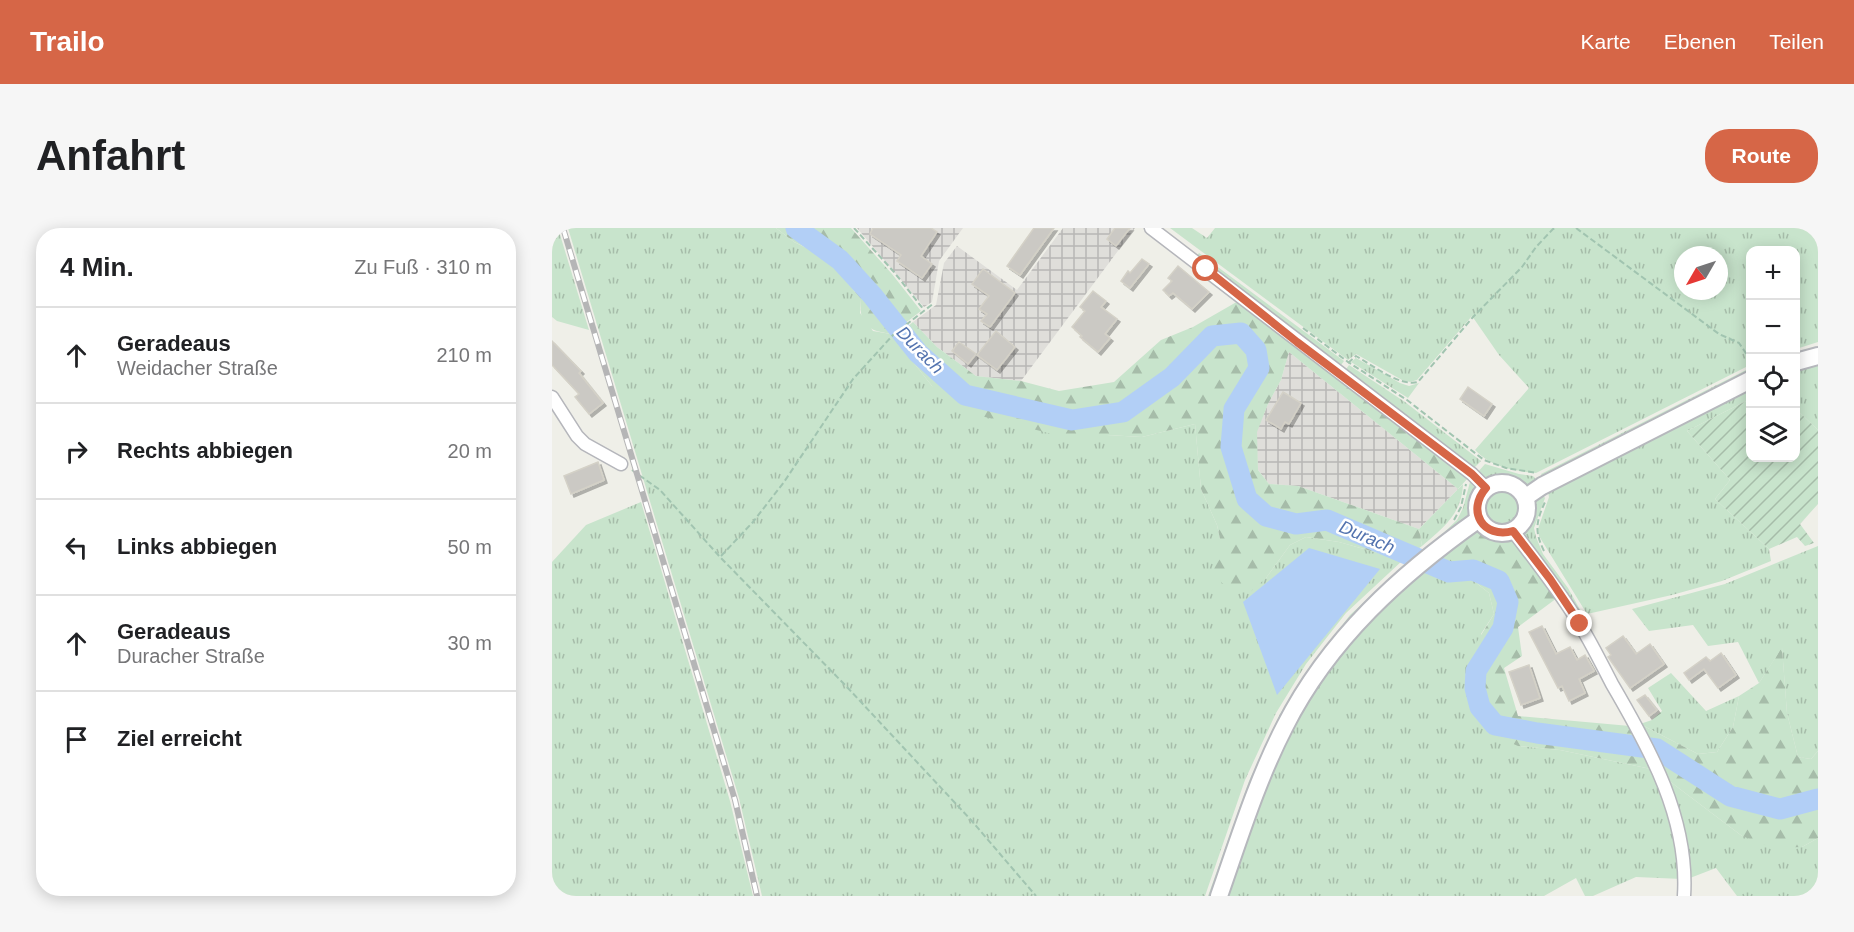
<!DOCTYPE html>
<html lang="de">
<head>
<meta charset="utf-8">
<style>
	body { margin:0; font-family:Helvetica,sans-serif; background:#f6f6f6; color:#202124 }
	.controls { position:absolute; right:18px; top:18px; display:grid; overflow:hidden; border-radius:12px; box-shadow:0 3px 15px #0003 }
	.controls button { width:54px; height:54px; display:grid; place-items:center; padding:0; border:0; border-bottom:2px solid #e0e0e0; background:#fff; color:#202124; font:30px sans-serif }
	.compass { position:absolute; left:1122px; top:18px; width:54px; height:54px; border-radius:50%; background:#fff; box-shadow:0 3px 15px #0003; rotate:231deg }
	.stop { position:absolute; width:18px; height:18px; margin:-14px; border:4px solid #d66647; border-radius:50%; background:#fff }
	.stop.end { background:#d66647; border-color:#fff; box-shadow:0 2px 6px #0008 }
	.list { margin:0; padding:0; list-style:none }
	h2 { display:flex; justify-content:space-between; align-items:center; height:78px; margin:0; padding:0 24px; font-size:26px }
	h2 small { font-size:20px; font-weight:400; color:#757577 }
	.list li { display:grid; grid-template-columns:39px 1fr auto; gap:18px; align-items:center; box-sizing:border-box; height:96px; padding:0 24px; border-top:2px solid #e0e0e0 }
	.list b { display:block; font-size:22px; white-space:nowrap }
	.list p { margin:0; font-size:20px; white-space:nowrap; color:#757577 }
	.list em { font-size:20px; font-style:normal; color:#757577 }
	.icon { flex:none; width:33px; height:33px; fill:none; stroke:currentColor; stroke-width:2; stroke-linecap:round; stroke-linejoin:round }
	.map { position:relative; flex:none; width:1266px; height:668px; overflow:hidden; border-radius:24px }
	header { display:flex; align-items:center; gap:36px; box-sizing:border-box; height:84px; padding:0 30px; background:#d66647; color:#fff }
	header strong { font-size:28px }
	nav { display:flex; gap:33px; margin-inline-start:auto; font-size:21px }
	.intro { display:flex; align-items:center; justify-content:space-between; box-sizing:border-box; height:144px; padding:0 36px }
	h1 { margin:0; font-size:42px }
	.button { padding:15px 27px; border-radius:24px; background:#d66647; color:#fff; font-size:21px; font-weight:700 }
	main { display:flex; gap:36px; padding:0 36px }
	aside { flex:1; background:#fff; border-radius:24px; box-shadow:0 3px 15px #0003 }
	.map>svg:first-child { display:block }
	.industrial { fill:url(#industrial-grid) }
	.grass { fill:url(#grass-tufts); fill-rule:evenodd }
	.forest { fill:url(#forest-firs) }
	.garden { fill:url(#garden-furrows) }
	.water { fill:#b2cff6 }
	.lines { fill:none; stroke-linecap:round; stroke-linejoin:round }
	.river { stroke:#b2cff6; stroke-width:21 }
	.building { fill:#cbc9c4; stroke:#d4d1c7; stroke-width:1.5; filter:url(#shadow) }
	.street-casing { stroke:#b5b6bb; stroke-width:15 }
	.secondary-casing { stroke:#b6b8bd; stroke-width:20 }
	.path { stroke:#a1c4b0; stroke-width:2; stroke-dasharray:6 3; stroke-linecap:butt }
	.street { stroke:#fff; stroke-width:12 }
	.secondary { stroke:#fff; stroke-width:16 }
	.rail-casing { stroke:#b5b5b6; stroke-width:6 }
	.rail { stroke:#fff; stroke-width:4; stroke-dasharray:11; stroke-linecap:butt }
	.route { stroke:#d66647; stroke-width:8 }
	.labels { text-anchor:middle; stroke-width:5; stroke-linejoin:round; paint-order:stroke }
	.water-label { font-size:18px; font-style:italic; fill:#5373af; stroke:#fff }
</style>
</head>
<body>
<header>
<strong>Trailo</strong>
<nav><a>Karte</a><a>Ebenen</a><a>Teilen</a></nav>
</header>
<div class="intro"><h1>Anfahrt</h1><a class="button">Route</a></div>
<main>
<aside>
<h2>4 Min.<small>Zu Fuß · 310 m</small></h2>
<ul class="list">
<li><svg class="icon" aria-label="ahead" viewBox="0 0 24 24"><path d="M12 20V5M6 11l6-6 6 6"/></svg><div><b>Geradeaus</b><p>Weidacher Straße</p></div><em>210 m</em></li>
<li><svg class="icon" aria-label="right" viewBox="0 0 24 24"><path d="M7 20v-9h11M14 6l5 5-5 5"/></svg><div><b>Rechts abbiegen</b></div><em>20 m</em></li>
<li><svg class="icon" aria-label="left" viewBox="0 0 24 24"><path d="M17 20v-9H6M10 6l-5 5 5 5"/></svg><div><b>Links abbiegen</b></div><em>50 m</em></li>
<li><svg class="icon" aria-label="ahead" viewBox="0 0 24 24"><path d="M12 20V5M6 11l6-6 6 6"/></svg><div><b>Geradeaus</b><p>Duracher Straße</p></div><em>30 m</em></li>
<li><svg class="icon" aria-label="arrive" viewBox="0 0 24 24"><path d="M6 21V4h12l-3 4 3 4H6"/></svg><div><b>Ziel erreicht</b></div></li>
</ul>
</aside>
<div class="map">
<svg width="1266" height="668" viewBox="0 0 1266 668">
	<defs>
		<pattern id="industrial-grid" width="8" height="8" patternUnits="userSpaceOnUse" patternTransform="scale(1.5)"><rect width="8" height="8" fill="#dfdeda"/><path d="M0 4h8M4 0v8" fill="none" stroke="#b8b7b5"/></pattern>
		<pattern id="grass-tufts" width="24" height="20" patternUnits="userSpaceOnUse" patternTransform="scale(1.5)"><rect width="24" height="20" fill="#c8e4cc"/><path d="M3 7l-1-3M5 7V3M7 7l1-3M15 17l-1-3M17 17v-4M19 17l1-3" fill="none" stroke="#a6bca9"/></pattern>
		<pattern id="forest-firs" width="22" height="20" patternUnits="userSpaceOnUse" patternTransform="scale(1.5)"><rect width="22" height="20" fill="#c8e4cc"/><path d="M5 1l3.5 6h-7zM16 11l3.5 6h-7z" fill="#a6bca9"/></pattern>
		<pattern id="garden-furrows" width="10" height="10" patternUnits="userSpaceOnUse" patternTransform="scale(1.5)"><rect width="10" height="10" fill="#c8e4cc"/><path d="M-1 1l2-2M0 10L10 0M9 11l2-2" fill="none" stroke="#a6bca9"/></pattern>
		<filter id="shadow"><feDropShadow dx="3" dy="3" stdDeviation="0" flood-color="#0004"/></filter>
	</defs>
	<rect width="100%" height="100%" fill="#efefe8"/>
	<g class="industrial">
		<path d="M 305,0 L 411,0 L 387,33 L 380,74 L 372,79 Z"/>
		<path d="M 511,0 L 583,0 L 469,153 L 424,148 L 385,119 L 361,94 L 384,77 L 392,35 L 405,18 L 465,62 Z"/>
		<path d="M 737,124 L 906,261 L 867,301 L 746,258 L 717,256 L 706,242 L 704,204 L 716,176 L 729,152 Z"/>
	</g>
	<g class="grass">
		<path d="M 0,0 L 6,0 L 37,102 L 5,93 L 0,89 Z"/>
		<path d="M 16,0 L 224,0 L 242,14 L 265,25 L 283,40 L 309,71 L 308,85 L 321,103 L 339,106 L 380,158 L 555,207 L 590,209 L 643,196 L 649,261 L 665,297 L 668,311 L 714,350 L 738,317 L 754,309 L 787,314 L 851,332 L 794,385 L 754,436 L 724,485 L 693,552 L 653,668 L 210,668 L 187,570 Z"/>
		<path d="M 618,0 L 640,0 L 655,10 L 663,0 L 1266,0 L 1266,114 L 1244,121 L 1244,22 L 1198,22 L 1198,137 L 984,245 C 962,243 939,239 923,222 L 977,160 L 947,127 L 920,88 L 865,152 L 858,154 L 850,152 L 804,126 L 796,132 ZM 1131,27 L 1167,27 L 1167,63 L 1131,63 Z"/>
		<path d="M 647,25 L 792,133 L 787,140 L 644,29 Z"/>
		<path d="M 804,130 L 848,155 L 857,158 L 867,155 L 856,170 L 799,134 Z"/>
		<path d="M 1266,134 L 1266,202 L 1244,181 L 1244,141 Z"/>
		<path d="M 797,137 L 853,174 L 929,233 L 921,241 L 792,144 Z"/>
		<path d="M 1198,140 L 1198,147 L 992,253 L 989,246 Z"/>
		<path d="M 1198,159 L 1198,171 L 1135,203 L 1178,252 L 1163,271 L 1217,321 L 1219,333 L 1170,353 L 1120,367 L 1035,386 L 987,308 L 986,301 L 997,269 L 996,264 Z"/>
		<path d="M 933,236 L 967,246 L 981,248 L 986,254 L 974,260 C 962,249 950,247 935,254 L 925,245 Z"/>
		<path d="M 918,254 L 925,262 L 918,278 L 920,288 L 885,313 L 885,311 L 905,292 L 911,280 Z"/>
		<path d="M 911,256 C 910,286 891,300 870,318 L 867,301 Z"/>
		<circle cx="950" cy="280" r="20"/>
		<path d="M 991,267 L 993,270 L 982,300 L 984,309 L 991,326 L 1016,360 L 1031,387 L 1028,389 L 969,304 C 978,296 981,286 980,273 Z"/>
		<path d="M 89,274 L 178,573 L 201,668 L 0,668 L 0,334 L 34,297 Z"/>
		<path d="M 1266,318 L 1266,523 L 1259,531 L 1246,529 L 1235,485 L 1230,420 L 1207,455 L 1186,414 L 1156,418 L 1141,397 L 1097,403 L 1080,381 L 1173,356 Z"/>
		<path d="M 854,335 L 856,337 L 759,445 L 662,668 L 656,668 L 697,553 L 728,486 L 758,439 L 798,387 Z"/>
		<path d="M 878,337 L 888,349 L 918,350 L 937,365 L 942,386 L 929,406 L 966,518 L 1008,522 L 1099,541 L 1124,605 L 1130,651 L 1084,649 L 1041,668 L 1033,668 L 1024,650 L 992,668 L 674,668 L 713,562 L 740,500 L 770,451 L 816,394 Z"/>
		<path d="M 1119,445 L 1154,483 L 1187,468 L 1181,499 L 1165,524 L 1146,526 L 1088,496 L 1100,492 L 1110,483 L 1096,460 Z"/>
		<path d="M 1116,552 L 1190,608 L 1250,619 L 1266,610 L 1266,668 L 1185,668 L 1164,640 L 1138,650 L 1133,603 Z"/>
	</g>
	<g class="forest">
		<path d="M 224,0 L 299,0 L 340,46 L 369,83 L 339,106 C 314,102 307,97 309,71 L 283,40 L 266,25 L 242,14 Z"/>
		<path d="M 688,72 L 916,250 L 906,261 L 737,124 L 729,152 L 716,176 L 705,204 L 706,242 L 717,256 L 746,258 L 867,301 L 870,318 L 851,332 L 787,314 L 754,309 L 738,317 L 714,350 L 697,365 L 670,355 L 660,342 L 668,311 L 665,297 L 649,261 L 643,196 L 590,209 L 555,207 L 516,210 L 425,187 L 400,175 L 380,158 L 342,110 L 361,94 L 385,119 L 424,148 L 469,153 L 507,163 L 562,154 L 609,112 L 641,99 Z"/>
		<path d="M 929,301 C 937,309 946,311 958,310 L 1005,370 L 966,399 L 970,428 L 952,440 L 966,488 L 1078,498 L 1099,541 L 1008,522 L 966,518 L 939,506 L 923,487 L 914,467 L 913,433 L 942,386 L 937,365 L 918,350 L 888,349 L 878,337 Z"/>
		<path d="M 1230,419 L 1235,485 L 1246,529 L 1259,531 L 1266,523 L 1266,610 L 1250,619 L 1221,620 L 1190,608 L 1116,552 L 1088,496 L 1146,526 L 1165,524 L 1181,499 L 1187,468 L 1207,455 Z"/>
	</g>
	<path class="garden" d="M 1198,171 L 1198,230 L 1244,230 L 1244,181 L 1266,202 L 1266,276 L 1248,296 L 1262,315 L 1253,318 L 1245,309 L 1217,321 L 1163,271 L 1178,252 L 1135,203 Z"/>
	<path class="water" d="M 757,320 L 828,341 L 725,467 L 691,374 Z"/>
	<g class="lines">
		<path class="river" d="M 244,0 L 288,32 L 320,67 L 366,125 L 413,167 L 520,192 L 571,184 L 620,149 L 660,108 L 689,105 L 704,122 L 707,140 L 682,181 L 679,219 L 695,271 L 714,288 L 744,296 L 775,292 L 897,344 L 921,342 L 947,353 L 956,374 L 951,400 L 924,443 L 923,460 L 928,479 L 943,497 L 985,505 L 1105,521 L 1178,568 L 1228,581 L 1266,571"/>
	</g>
	<g class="building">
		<path d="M 321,0 L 379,0 L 385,4 L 369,28 L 380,36 L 370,50 L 345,33 L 349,27 L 318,6 Z"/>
		<path d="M 482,0 L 502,0 L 468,47 L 455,38 Z"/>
		<path d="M 563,0 L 578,0 L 564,18 L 555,11 Z"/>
		<path d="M 590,31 L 597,36 L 578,60 L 569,53 L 576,43 L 578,45 Z"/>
		<path d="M 626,38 L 657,64 L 640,81 L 621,65 L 617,68 L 611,62 L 620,53 L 616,50 Z"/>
		<path d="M 431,41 L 463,65 L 438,99 L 429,93 L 435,86 L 427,81 L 437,68 L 420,56 Z"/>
		<path d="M 541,63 L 554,73 L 549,79 L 565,91 L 553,106 L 558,110 L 546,124 L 528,109 L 530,108 L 520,99 L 533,83 L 528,79 Z"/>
		<path d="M 444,103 L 463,119 L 445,142 L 425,127 Z"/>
		<path d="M 0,113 L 29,143 L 27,145 L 51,175 L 37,186 L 23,169 L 27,166 L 0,137 Z"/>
		<path d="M 407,114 L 424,126 L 416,136 L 400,123 Z"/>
		<path d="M 916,159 L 940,176 L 932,188 L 908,171 Z"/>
		<path d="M 731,164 L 749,175 L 737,196 L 733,194 L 729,201 L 714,192 Z"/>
		<path d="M 46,234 L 52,252 L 19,266 L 12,248 Z"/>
		<path d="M 990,398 L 1004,426 L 1018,419 L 1025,432 L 1033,427 L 1042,443 L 1027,451 L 1033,465 L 1017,473 L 1010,458 L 1006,460 L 977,404 Z"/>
		<path d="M 1071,408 L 1084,426 L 1098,416 L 1112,436 L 1078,460 L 1056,429 L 1059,427 L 1054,420 Z"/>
		<path d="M 1169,425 L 1184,447 L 1166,460 L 1152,441 L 1137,452 L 1132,445 L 1154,429 L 1158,433 Z"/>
		<path d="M 977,437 L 988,470 L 969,477 L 957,444 Z"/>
		<path d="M 1093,467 L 1105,482 L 1097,488 L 1085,472 Z"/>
	</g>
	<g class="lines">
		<g class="street-casing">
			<g id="street">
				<path d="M 599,0 L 920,246 L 934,260"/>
				<path d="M 0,169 L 25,208 L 33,216 L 69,236"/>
				<path d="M 961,303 C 983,332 1006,361 1025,392 C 1038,412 1049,435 1060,456 C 1098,521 1137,591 1132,668"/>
			</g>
		</g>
		<g class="secondary-casing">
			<g id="secondary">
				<path d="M 1244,134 L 1266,128"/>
				<circle cx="950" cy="280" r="25"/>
				<path d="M 974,269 L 990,258 L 1198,152"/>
				<path d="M 667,668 C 687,611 705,552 733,498 C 777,411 849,346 927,291"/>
			</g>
		</g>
		<g class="path">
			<path d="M 302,0 L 342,44 L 372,82"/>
			<path d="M 1024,0 L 1167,106 L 1187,115 L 1198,131"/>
			<path d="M 751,100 L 796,134 L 855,172 L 932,232 L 954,240 L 985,245"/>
			<path d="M 796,135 L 804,128 C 820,137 848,159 866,154 L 921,89 L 970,39 L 984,19 L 1001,1 L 1005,0"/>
			<path d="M 80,242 L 108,262 L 168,329 L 294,458 L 419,592 L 484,668"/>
			<path d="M 902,292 L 909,279 L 914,256"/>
			<path d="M 992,323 C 982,303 984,293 994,272"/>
			<path d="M 169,328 L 201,294 L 232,254 L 301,151 L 341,107 L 382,75"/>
		</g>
		<use href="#street" class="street"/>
		<use href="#secondary" class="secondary"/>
		<g class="rail-casing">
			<path id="rail" d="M 11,0 L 183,572 L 205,668"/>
		</g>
		<use href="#rail" class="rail"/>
	</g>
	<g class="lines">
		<path class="route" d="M 654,41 L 745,114 L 920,246 L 934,260 C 914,283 931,311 961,303 L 998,351 L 1028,396"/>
	</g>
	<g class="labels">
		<g class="water-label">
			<text transform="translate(368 122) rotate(46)" y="6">Durach</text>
			<text transform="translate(815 309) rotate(23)" y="6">Durach</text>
		</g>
	</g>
</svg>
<div class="controls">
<button>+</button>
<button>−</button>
<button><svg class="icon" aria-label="locate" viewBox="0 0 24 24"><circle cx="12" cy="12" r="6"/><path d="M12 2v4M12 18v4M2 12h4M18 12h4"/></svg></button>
<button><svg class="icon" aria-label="layers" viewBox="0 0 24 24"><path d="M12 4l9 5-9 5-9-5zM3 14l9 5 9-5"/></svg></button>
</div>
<svg class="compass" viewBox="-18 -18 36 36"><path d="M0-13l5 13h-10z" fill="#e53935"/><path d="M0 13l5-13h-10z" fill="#757577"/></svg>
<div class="stop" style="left:654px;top:41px"></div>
<div class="stop end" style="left:1028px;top:396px"></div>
</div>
</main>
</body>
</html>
